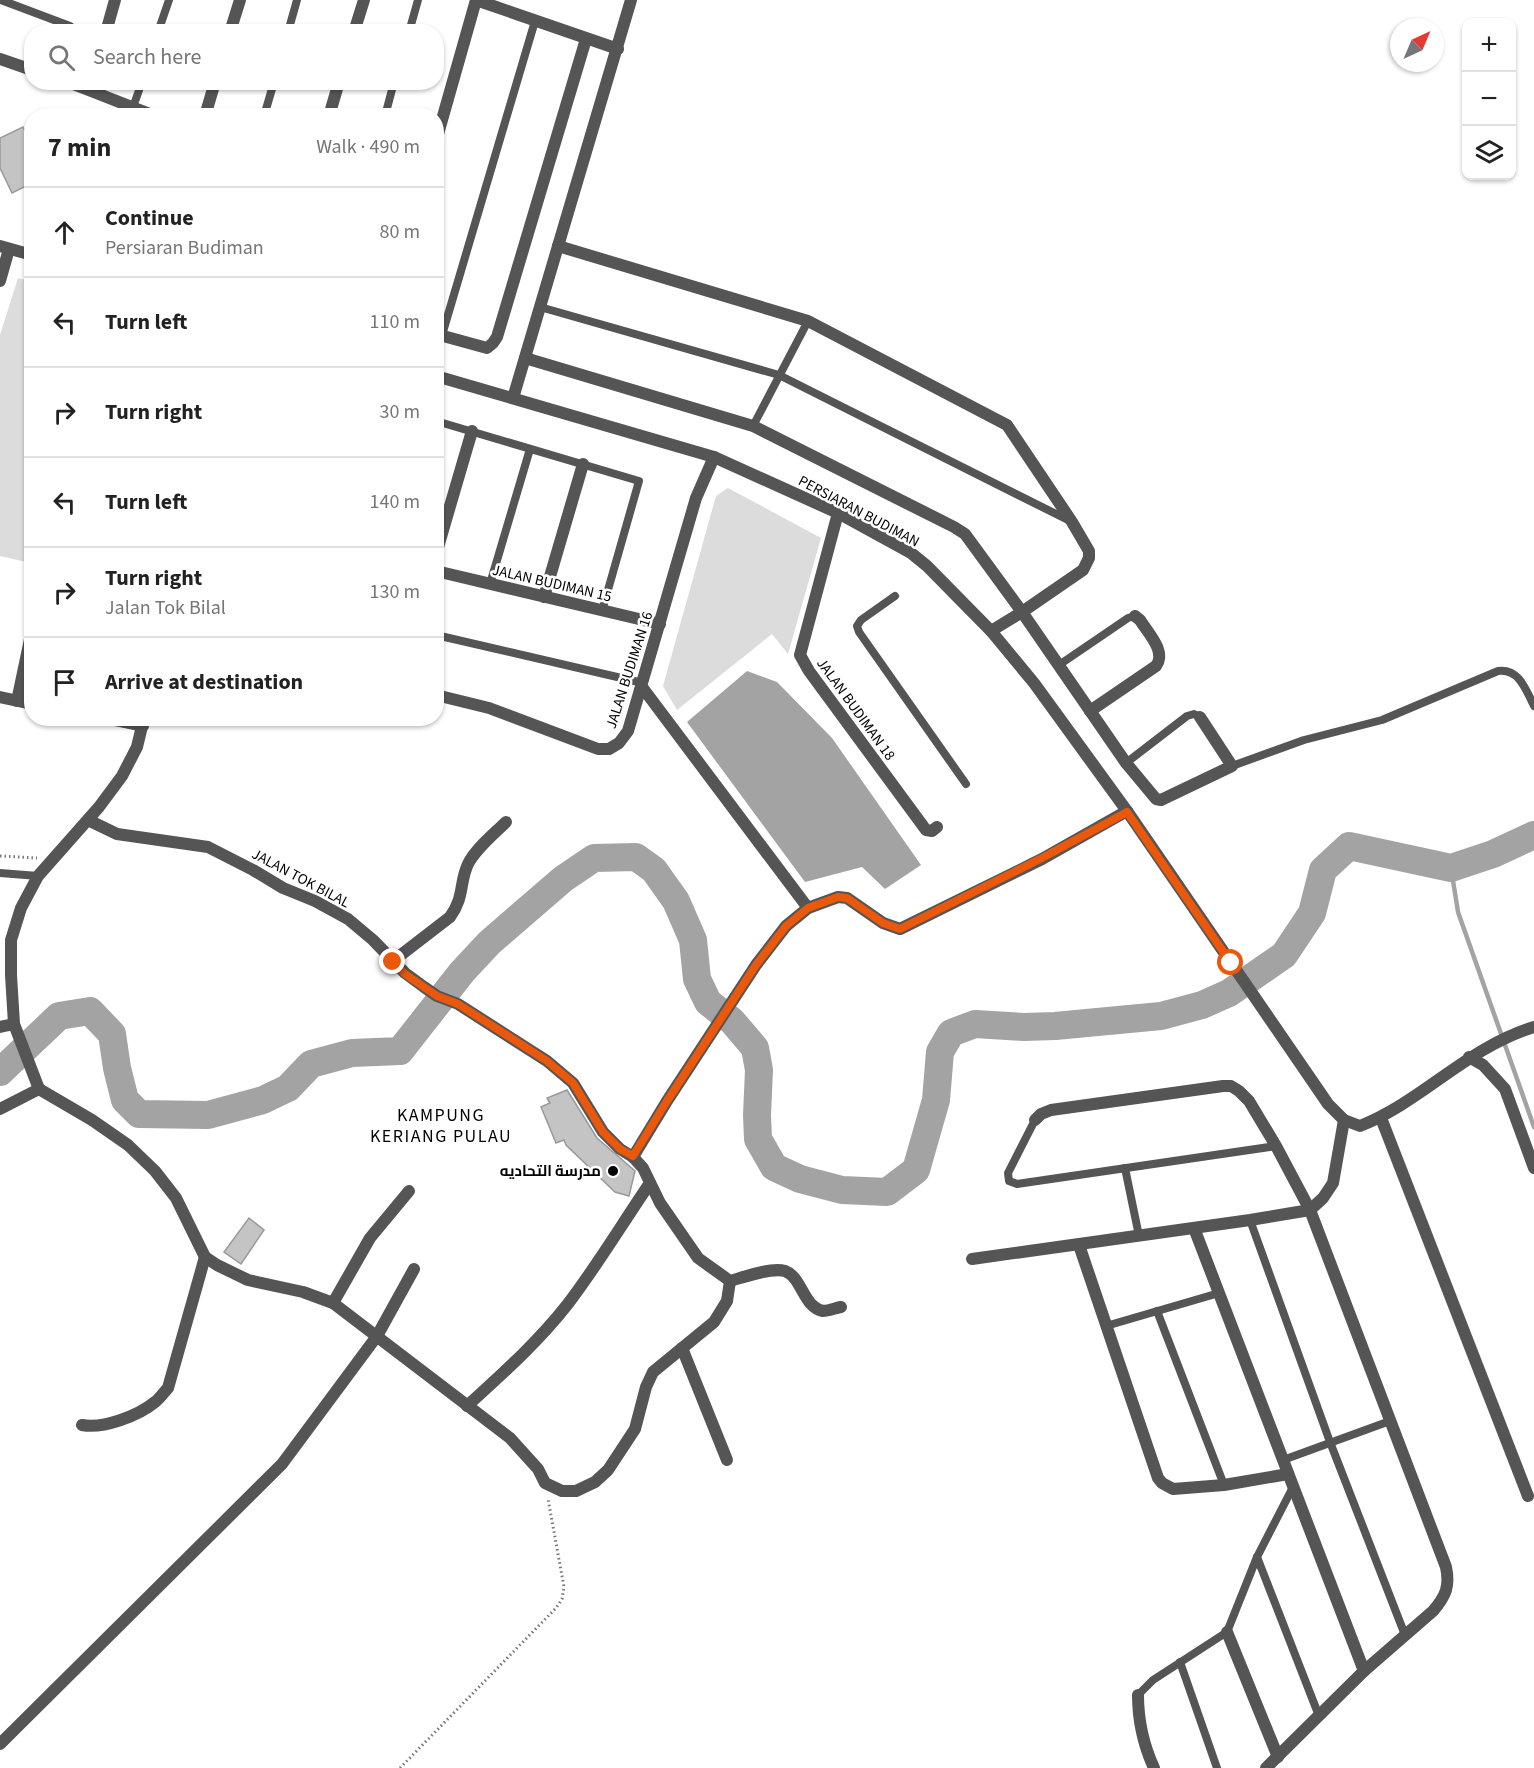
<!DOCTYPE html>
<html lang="en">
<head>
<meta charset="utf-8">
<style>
	body { margin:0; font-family:"Source Sans 3",Cairo,sans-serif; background:#f2f2f2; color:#222 }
	.controls { position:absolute; right:18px; top:18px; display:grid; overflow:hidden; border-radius:12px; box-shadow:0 2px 4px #0004 }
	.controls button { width:54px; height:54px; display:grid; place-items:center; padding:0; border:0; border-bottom:2px solid #e0e0e0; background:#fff; color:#222; font:30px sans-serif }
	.compass { position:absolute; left:1390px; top:18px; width:54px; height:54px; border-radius:50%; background:#fff; box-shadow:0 2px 4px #0004; rotate:44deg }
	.stop { position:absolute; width:18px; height:18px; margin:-14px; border:4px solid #ea580c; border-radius:50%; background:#fff }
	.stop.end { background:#ea580c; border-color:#fff; box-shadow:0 2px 6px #0008 }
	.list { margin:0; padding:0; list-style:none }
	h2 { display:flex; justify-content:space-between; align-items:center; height:78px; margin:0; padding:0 24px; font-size:26px }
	h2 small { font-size:20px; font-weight:400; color:#767676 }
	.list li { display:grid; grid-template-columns:39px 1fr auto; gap:18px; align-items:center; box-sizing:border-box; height:90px; padding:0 24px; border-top:2px solid #e0e0e0 }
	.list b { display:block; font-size:22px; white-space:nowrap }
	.list p { margin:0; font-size:20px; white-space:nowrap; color:#767676 }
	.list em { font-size:20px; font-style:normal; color:#767676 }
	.icon { flex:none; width:33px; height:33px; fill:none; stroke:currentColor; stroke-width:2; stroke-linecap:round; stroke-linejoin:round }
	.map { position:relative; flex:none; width:1534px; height:1768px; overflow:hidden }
	.search { position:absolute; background:#fff; box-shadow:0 2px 4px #0004; left:24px; top:24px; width:420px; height:66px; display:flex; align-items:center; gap:15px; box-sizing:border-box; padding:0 21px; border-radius:24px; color:#767676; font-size:22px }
	.panel { position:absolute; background:#fff; box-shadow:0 2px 4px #0004; left:24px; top:108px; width:420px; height:618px; border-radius:24px }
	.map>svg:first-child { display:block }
	.green { fill:#dcdcdc }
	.water { fill:#a3a3a3 }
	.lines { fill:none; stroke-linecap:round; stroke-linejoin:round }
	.stream { stroke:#a3a3a3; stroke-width:4.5 }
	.river { stroke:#a3a3a3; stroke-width:28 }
	.building { fill:#c4c4c4; stroke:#999; stroke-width:1.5 }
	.path { stroke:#777; stroke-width:3; stroke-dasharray:1.5 3; stroke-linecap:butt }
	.lane { stroke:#555; stroke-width:8 }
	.street { stroke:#555; stroke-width:12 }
	.route { stroke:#ea580c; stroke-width:8 }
	.poi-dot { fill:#000; stroke:#fff; stroke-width:2 }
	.labels { text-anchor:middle; stroke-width:5; stroke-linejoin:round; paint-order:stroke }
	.street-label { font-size:15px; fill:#000; stroke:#fff }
	.poi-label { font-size:15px; font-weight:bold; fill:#000; stroke:#fff; text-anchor:end }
	.quarter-label { font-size:18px; letter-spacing:1.5px; fill:#000; stroke:#fff }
</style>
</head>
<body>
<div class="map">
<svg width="1534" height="1768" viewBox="0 0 1534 1768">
	<rect width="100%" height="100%" fill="#fff"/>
	<g class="green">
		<path d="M 18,278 L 32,282 L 31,563 L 0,556 L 0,335 Z"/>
		<path d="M 728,488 L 821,538 L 788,654 L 772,634 L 677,710 L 663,686 L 716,496 Z"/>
	</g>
	<path class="water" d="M 747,671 L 777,682 L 832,738 L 921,865 L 885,889 L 862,867 L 805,882 L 687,722 Z"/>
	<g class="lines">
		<path class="stream" d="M 1451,868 L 1458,912 L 1534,1127"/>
		<path class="river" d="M 0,1072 L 59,1016 L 90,1011 L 112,1034 L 117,1068 L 125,1100 L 139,1114 L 208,1115 L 263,1100 L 288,1088 L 311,1064 L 352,1053 L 400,1051 L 462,972 L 489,943 L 563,879 L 594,858 L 636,857 L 654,870 L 676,901 L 693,940 L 697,979 L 708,1002 L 732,1021 L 755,1048 L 759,1070 L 757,1115 L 758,1139 L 774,1167 L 800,1179 L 842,1190 L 887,1192 L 916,1170 L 936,1100 L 940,1052 L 951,1033 L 975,1024 L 1024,1027 L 1055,1026 L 1161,1016 L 1202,1005 L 1229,993 L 1284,955 L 1312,913 L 1323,870 L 1349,846 L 1451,868 L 1493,854 L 1534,835"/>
	</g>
	<g class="building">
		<path d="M 23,127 L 32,145 L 32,183 L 12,193 L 0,168 L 0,138 Z"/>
		<path d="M 567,1090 L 597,1138 L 635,1171 L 629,1196 L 615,1192 L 566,1145 L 564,1140 L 556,1143 L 541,1107 L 550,1103 L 547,1098 Z"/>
		<path d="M 249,1218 L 264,1230 L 241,1264 L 224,1252 Z"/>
	</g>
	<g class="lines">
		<g class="path">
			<path d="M 0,856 L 37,858"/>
			<path d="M 400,1768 L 556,1608 L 562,1599 L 564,1587 L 548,1499"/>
		</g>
		<g class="lane">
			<path d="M 1,0 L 70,26"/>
			<path d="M 158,32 L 169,0"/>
			<path d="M 288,32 L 297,0"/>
			<path d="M 409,32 L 418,0"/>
			<path d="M 133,107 L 142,82"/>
			<path d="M 264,116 L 274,82"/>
			<path d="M 385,116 L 394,82"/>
			<path d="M 540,307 L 779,375 L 1068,520"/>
			<path d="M 442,335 L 535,21"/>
			<path d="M 436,421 L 639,481 L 602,611"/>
			<path d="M 753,426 L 808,321"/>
			<path d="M 490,584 L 530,449"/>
			<path d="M 895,596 L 861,620 L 857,626 L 859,632 L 966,784"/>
			<path d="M 436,635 L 643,683"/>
			<path d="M 1059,665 L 1128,618 L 1135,616"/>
			<path d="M 1126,763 L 1187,716 L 1194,714 L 1200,717"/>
			<path d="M 1232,766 L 1304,740 L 1382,720 L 1498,671 C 1519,668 1526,690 1534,706"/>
			<path d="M 0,873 L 38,876"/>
			<path d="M 1035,1120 L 1008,1173 L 1009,1181 L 1017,1184 L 1276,1146"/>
			<path d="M 1125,1168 L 1139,1236"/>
			<path d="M 1250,1220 L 1330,1442 L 1405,1635"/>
			<path d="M 1157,1311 L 1224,1485"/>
			<path d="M 1106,1326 L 1219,1293"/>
			<path d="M 1283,1460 L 1390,1421"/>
			<path d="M 1257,1557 L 1319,1716"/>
			<path d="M 1180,1662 L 1217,1768"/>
			<path d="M 1138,1695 L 1153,1680 L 1227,1632 L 1257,1557 L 1293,1487"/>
		</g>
		<g class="street">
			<path d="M 476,0 L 618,49"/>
			<path d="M 106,32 L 115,0"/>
			<path d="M 230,32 L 240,0"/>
			<path d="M 354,32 L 364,0"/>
			<path d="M 0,59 L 32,70"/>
			<path d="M 68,82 L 155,116"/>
			<path d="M 205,116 L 215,82"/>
			<path d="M 329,116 L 339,82"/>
			<path d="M 436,141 L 476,0"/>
			<path d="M 0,246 L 32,255"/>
			<path d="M 558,246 L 808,321 L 1007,425 L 1072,522 L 1089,551 L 1089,558 L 1083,570 L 1022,612 L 991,631"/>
			<path d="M 0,281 L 9,249"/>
			<path d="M 436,334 L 487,348 L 493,343 L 497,337 L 586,39"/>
			<path d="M 525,358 L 753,426 L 954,527 L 965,534 L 1022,612 L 1126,763 L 1156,799 L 1161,800 L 1232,766 L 1200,717"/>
			<path d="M 436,376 L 714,457 L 838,513 L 911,553 L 927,566 L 991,631 L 1034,683 L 1127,811 L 1328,1104 L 1344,1120 L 1360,1126 C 1423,1101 1466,1048 1534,1027"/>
			<path d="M 513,398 L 631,0"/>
			<path d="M 838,513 L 800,655 L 809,671 L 926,830 L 932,831 L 937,827"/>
			<path d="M 436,554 L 472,431"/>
			<path d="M 436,571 L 660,624"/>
			<path d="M 544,597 L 583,464"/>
			<path d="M 642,687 L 808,908"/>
			<path d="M 436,695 L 489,708 L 598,749 L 609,749 L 619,743 L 628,731 L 696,498 L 714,457"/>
			<path d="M 0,697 L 32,704"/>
			<path d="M 17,701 L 32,630"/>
			<path d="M 1090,711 L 1156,666 C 1167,652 1148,633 1140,620 L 1135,616"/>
			<path d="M 105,718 L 143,726"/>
			<path d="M 393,961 L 450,917 C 465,896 459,883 468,864 C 476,848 494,834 506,822"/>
			<path d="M 0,1027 L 14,1024"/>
			<path d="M 1469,1057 L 1483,1065 L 1505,1089 L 1534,1168"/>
			<path d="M 39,1089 L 92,1120 L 128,1145 L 155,1171 L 176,1198 L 205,1257 L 217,1265 L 248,1280 L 303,1292 L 333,1303 L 510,1438 L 538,1469 L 545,1483 L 562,1491 L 576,1491 L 595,1482 L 608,1470 L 635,1429 L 646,1387 L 653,1372 L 714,1322 L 727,1301 L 730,1281 L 698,1258 L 660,1203 L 643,1168 L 633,1157 L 620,1149 L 603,1132 L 573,1083 L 547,1061 L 458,1004 L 437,996 L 424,987 L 405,973 L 373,940 L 348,919 L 315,901 L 283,888 L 253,870 L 208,847 L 117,834 L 88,820"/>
			<path d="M 0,1109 L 39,1089 L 14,1024 L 11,975 L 11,940 L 21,908 L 38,876 L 99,807 L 122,776 L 137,747 L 144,718"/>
			<path d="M 1381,1118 L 1528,1496"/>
			<path d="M 1035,1120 L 1041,1114 L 1051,1110 L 1223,1086 L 1231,1086 L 1239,1091 L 1249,1101 L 1276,1146 L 1310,1210 L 1446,1567 C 1450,1586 1446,1596 1433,1611 L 1364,1671 L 1266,1768"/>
			<path d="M 633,1157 L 667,1101 L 756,965 L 786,926 L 808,908 L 838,897 L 847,898 L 883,923 L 900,929 L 1042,859 L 1127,811"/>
			<path d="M 1194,1228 L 1364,1671"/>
			<path d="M 1079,1245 L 1158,1478 L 1162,1483 L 1173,1489 L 1224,1485 L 1288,1474"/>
			<path d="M 972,1259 L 1250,1220 L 1310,1210 L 1323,1198 L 1333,1183 L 1344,1120"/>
			<path d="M 730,1281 C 744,1277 771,1267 785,1271 C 802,1277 803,1307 823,1311 C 828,1311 836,1308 841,1307"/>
			<path d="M 333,1303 L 370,1238 L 409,1191"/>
			<path d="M 682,1348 L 727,1460"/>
			<path d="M 467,1406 C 502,1374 538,1342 567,1305 C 597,1266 622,1224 650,1183"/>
			<path d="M 82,1425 C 103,1429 138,1416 155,1402 C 160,1398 164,1392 168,1388 L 205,1257"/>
			<path d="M 1227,1632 L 1278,1757"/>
			<path d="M 1138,1695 C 1138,1721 1143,1744 1154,1768"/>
			<path d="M 0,1744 L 282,1464 L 377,1336 L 414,1269"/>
		</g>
	</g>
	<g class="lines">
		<path class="route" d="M 393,962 L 405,974 L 437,996 L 458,1004 L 547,1061 L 573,1083 L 603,1132 L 620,1149 L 633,1156 L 667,1101 L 756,965 L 786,926 L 808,908 L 838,897 L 847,898 L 883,923 L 900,929 L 1042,858 L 1127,812 L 1231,963"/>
	</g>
	<circle class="poi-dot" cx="613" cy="1171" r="6"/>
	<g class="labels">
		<g class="street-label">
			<text transform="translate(859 511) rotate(28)" y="5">PERSIARAN BUDIMAN</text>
			<text transform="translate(552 583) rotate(13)" y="5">JALAN BUDIMAN 15</text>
			<text transform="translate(629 670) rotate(-72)" y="5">JALAN BUDIMAN 16</text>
			<text transform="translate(856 709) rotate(54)" y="5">JALAN BUDIMAN 18</text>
			<text transform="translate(301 878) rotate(28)" y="5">JALAN TOK BILAL</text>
		</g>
		<g class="poi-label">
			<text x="601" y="1176">مدرسة التحاديه</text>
		</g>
		<g class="quarter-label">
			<text x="441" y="1121">KAMPUNG<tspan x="441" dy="21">KERIANG PULAU</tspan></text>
		</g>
	</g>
</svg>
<div class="controls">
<button>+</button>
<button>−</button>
<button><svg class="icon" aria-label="layers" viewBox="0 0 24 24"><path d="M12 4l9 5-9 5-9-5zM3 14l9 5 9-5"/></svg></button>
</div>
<svg class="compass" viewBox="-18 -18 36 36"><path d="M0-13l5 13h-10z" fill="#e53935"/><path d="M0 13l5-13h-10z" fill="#767676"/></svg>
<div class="stop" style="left:1231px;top:963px"></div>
<div class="stop end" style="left:393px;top:962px"></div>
<div class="search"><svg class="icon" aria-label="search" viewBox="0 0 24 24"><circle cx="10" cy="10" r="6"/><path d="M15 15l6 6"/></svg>Search here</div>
<section class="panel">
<h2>7 min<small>Walk · 490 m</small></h2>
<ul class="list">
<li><svg class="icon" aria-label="ahead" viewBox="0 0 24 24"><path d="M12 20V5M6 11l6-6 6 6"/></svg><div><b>Continue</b><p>Persiaran Budiman</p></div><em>80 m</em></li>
<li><svg class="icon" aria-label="left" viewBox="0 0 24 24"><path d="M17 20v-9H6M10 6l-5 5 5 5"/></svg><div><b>Turn left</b></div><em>110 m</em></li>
<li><svg class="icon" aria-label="right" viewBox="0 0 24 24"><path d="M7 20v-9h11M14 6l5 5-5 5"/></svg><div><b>Turn right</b></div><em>30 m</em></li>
<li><svg class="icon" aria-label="left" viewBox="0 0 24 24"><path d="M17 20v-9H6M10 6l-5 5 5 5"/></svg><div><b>Turn left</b></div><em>140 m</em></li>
<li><svg class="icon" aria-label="right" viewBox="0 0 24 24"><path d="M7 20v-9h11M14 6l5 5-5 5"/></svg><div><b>Turn right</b><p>Jalan Tok Bilal</p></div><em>130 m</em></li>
<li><svg class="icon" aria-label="arrive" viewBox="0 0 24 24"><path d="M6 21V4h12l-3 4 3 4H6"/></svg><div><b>Arrive at destination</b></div></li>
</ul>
</section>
</div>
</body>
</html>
